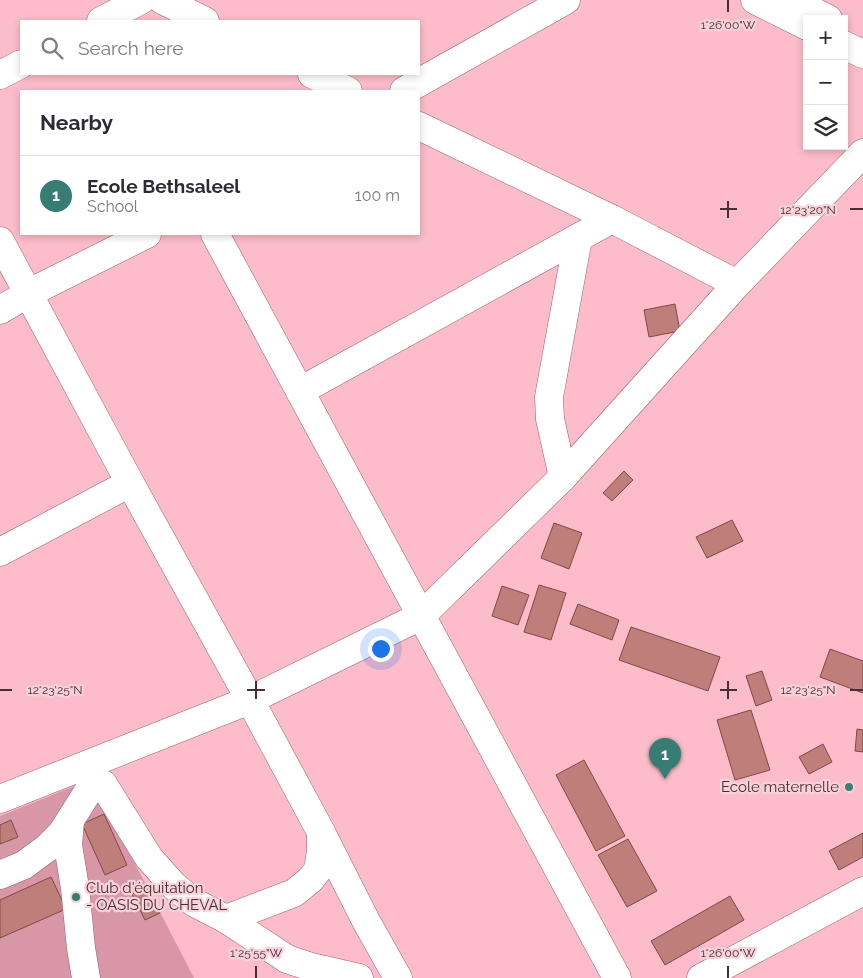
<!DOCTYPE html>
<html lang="en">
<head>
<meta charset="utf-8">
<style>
	body { margin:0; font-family:Raleway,sans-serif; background:#f7f7f7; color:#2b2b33 }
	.controls { position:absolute; right:15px; top:15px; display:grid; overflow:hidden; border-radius:0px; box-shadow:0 2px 8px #0003 }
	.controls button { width:45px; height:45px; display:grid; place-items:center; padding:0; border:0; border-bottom:1px solid #e1e1e2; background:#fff; color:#2b2b33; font:25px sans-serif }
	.you { position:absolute; left:380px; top:648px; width:18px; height:18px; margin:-12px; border:4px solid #fff; border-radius:50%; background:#1a73e8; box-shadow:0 0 0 8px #1a73e833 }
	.badge { display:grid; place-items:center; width:32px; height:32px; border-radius:50%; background:#377d74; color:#fff; font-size:16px; font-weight:700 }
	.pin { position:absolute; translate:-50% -41px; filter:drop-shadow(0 1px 2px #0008) }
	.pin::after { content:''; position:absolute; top:26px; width:18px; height:15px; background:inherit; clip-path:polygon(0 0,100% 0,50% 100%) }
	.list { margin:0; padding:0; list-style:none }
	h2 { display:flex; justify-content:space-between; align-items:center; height:65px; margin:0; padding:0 20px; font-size:21px }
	h2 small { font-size:16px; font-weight:400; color:#7c7c81 }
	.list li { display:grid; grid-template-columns:32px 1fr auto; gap:15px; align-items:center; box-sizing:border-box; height:80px; padding:0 20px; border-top:1px solid #e1e1e2 }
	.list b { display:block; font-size:19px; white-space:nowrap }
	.list p { margin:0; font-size:16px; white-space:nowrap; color:#7c7c81 }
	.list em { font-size:16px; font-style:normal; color:#7c7c81 }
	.icon { flex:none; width:28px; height:28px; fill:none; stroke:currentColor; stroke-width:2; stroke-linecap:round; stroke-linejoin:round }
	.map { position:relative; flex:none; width:863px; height:978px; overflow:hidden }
	.search { position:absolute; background:#fff; box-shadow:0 2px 8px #0003; left:20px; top:20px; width:400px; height:55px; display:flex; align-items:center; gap:12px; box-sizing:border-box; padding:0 18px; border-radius:0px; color:#7c7c81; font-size:19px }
	.panel { position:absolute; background:#fff; box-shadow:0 2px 8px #0003; left:20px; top:90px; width:400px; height:145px; border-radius:0px }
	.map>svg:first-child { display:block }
	.green { fill:#d797a6 }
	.building { fill:#be7e79; stroke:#814a46 }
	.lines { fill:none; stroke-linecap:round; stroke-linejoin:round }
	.minor-casing { stroke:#9a616f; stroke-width:29 }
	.minor { stroke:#fff; stroke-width:28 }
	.ticks { fill:none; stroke:#472e34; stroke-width:2 }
	.poi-dot { fill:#377d74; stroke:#f8d1d9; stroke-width:2 }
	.labels { text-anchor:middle; stroke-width:4.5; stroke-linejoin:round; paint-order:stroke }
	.poi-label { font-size:15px; fill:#472e34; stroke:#f8d1d9; text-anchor:end }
	.ticks-label { font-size:12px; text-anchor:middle; fill:#472e34; stroke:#f8d1d9; stroke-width:4.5; stroke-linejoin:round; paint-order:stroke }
</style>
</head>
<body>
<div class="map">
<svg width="863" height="978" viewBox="0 0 863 978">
	<rect width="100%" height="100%" fill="#fcbcca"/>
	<path class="green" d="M 77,785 L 99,794 L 194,978 L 0,978 L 0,816 Z"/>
	<g class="building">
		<path d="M 675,304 L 680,331 L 649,337 L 644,310 Z"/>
		<path d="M 624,471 L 633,480 L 612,501 L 603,493 Z"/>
		<path d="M 732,520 L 743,541 L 707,558 L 696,537 Z"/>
		<path d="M 554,523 L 582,533 L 569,569 L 541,558 Z"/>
		<path d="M 539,585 L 566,593 L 551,640 L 524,632 Z"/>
		<path d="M 502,586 L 529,595 L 518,625 L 492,616 Z"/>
		<path d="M 578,604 L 619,620 L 612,640 L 570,624 Z"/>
		<path d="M 631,627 L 720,657 L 708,691 L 619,660 Z"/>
		<path d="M 830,649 L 863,661 L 863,693 L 820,677 Z"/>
		<path d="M 762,671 L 772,700 L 756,706 L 746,676 Z"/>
		<path d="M 751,710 L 770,770 L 735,780 L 717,720 Z"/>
		<path d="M 857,729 L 863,730 L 863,752 L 855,751 Z"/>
		<path d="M 823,744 L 832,762 L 809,774 L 799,757 Z"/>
		<path d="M 584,760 L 625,836 L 596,851 L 556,775 Z"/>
		<path d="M 104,814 L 127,865 L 105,875 L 82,824 Z"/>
		<path d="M 11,820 L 18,837 L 0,844 L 0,825 Z"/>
		<path d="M 863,833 L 863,857 L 839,870 L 829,851 Z"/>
		<path d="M 628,839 L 657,891 L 627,907 L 598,855 Z"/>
		<path d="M 51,877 L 66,909 L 0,938 L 0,900 Z"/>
		<path d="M 146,887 L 160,913 L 145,920 L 132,894 Z"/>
		<path d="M 730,896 L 744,920 L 665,965 L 651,941 Z"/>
	</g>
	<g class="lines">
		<g class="minor-casing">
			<g id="minor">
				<path d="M 162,0 L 205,21"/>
				<path d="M 755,0 L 807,26"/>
				<path d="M 791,0 L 828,19"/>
				<path d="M 101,21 L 141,0"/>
				<path d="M 844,45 L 863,54"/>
				<path d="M 312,74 L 348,91"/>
				<path d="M 0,75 L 21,64"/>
				<path d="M 404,91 L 566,0"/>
				<path d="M 419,126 L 612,219 L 737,284"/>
				<path d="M 215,234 L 617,978"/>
				<path d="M 0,241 L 130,483 L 250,700 L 321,832 L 366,921 L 398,978"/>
				<path d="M 0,310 L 29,293 L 147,234"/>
				<path d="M 300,391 L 612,219"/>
				<path d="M 563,477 L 550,419 L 549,397 L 578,238"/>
				<path d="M 0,552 L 130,483"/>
				<path d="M 91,778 L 103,784 L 149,858 L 174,886 L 195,903 L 226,919 L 287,959 L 311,967 L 359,978"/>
				<path d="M 0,799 L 250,700 L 421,616 L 563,477 L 737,284 L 863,153"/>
				<path d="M 70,821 L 68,845 L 75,888 L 81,948 L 86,978"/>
				<path d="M 0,875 L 24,865 L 47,848 L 62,833 L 89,790 L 94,762"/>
				<path d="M 226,919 L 294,893 L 310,880 L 318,870 L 321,851 L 321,832"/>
				<path d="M 701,978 L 863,891"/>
			</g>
		</g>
		<use href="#minor" class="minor"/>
	</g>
	<path class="ticks" d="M 728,0 L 728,12M 728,201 L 728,218M 720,209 L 737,209M 850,209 L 863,209M 256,681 L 256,699M 728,681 L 728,699M 0,690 L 12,690M 247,690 L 265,690M 720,690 L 737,690M 850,690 L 863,690M 256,966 L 256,978M 728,966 L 728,978"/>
	<g class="poi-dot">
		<circle cx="849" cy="787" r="5"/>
		<circle cx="76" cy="897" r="5"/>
	</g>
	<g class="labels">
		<g class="poi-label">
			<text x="839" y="792">Ecole maternelle</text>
			<text x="86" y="893" text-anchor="start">Club d'équitation<tspan x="86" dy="17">- OASIS DU CHEVAL</tspan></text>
		</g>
	</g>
	<g class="ticks-label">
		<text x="728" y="29">1°26'00"W</text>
		<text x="808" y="214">12°23'20"N</text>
		<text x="808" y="694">12°23'25"N</text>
		<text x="55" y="694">12°23'25"N</text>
		<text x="256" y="957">1°25'55"W</text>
		<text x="728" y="957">1°26'00"W</text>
	</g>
</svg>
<div class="controls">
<button>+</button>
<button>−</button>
<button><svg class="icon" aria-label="layers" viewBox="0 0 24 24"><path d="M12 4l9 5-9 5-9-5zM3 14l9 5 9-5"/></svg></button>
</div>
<div class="you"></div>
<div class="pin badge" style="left:665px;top:779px">1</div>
<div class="search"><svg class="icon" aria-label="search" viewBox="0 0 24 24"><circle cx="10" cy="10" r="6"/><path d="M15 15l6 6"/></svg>Search here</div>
<section class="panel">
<h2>Nearby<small></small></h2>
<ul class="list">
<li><span class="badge">1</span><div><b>Ecole Bethsaleel</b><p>School</p></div><em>100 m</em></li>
</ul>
</section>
</div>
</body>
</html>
